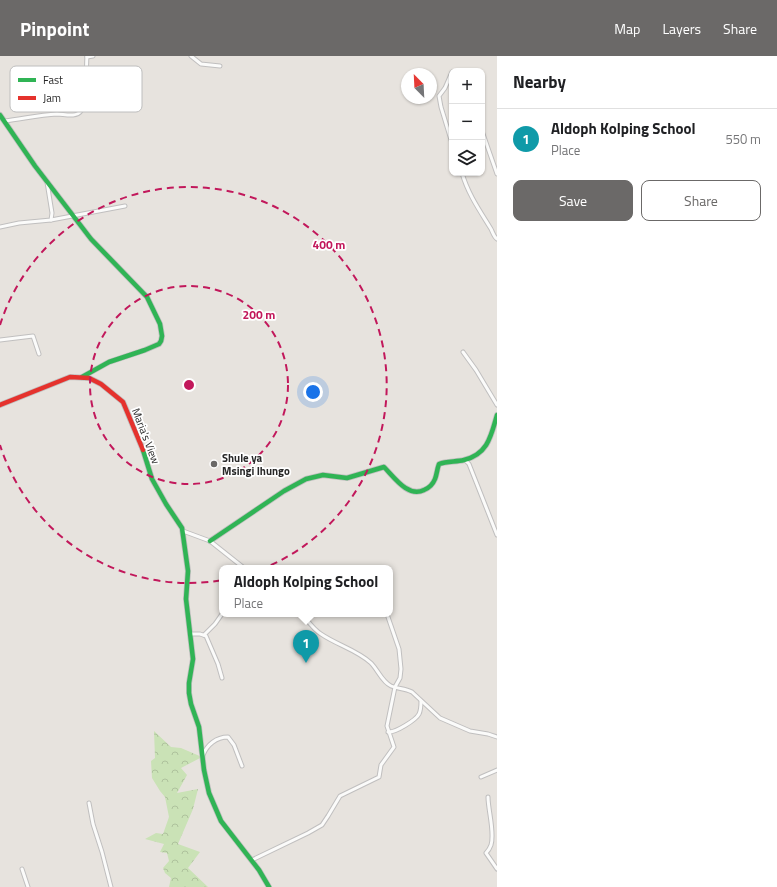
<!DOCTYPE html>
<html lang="en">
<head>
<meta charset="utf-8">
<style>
	body { margin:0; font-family:"Titillium Web",sans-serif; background:#f2f2f2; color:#202124 }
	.controls { position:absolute; right:12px; top:12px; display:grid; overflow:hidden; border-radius:8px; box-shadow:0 1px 3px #0004 }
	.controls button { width:36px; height:36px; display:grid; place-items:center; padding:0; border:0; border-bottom:1px solid #e0e0e0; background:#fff; color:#202124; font:20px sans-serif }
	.compass { position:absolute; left:401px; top:12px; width:36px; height:36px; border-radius:50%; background:#fff; box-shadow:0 1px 3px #0004; rotate:336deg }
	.you { position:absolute; left:313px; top:336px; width:14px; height:14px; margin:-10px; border:3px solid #fff; border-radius:50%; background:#1a73e8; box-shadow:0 0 0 6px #1a73e833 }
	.badge { display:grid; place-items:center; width:26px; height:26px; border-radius:50%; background:#6b6968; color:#fff; font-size:13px; font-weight:700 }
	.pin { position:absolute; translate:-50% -33px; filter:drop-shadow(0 1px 2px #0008) }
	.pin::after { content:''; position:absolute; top:21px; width:14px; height:12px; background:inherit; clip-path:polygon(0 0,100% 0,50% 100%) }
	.popup { position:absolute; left:219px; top:509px; width:174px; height:52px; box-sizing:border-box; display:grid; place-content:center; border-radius:8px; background:#fff; filter:drop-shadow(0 1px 3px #0005); font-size:13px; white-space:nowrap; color:#757577 }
	.popup b { font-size:15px; color:#202124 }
	.popup::after { content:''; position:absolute; left:50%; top:100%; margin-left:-8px; border:8px solid transparent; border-top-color:#fff }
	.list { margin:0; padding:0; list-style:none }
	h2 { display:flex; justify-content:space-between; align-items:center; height:52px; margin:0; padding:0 16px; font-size:17px }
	h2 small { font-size:13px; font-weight:400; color:#757577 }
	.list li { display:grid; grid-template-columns:26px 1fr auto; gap:12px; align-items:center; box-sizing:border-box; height:60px; padding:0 16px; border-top:1px solid #e0e0e0 }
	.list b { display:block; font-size:15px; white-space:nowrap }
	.list p { margin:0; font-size:13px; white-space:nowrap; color:#757577 }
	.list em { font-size:13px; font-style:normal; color:#757577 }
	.actions { display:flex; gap:8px; padding:12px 16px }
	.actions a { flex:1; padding:9px 0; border:1px solid #6b6968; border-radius:8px; text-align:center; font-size:14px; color:#6b6968 }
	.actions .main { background:#6b6968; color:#fff }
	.icon { flex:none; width:22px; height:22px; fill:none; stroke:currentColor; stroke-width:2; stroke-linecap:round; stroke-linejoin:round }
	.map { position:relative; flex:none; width:497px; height:831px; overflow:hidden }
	header { display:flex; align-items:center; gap:24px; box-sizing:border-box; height:56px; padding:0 20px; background:#6b6968; color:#fff }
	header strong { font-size:19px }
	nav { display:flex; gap:22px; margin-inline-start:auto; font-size:14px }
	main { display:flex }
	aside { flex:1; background:#fff }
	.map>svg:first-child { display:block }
	.forest { fill:url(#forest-crowns) }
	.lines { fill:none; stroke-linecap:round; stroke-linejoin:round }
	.street-casing { stroke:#c0bfbf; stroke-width:5 }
	.fast-casing { stroke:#c0bfbf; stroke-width:6 }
	.jam-casing { stroke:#c0bfbf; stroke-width:6 }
	.street { stroke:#fbfbfa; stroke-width:3 }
	.fast { stroke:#30b455; stroke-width:4.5 }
	.jam { stroke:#e5322d; stroke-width:4.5 }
	.ring { fill:none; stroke:#c2185b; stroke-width:2; stroke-dasharray:7 5 }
	.poi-dot { fill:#6b6968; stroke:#fff; stroke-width:1.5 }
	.labels { text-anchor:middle; stroke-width:3.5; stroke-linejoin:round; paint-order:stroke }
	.street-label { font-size:11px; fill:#282828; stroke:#fff }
	.poi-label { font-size:11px; font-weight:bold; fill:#282828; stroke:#fff; text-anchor:start }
	.key { fill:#fff; stroke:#bebebe; stroke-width:1 }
	.key-label { font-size:11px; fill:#282828 }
	.centre { fill:#c2185b; stroke:#fff; stroke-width:2 }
	.ring-label { font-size:12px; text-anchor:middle; font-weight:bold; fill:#c2185b; stroke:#fff; stroke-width:3.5; stroke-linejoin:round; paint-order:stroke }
</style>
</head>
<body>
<header>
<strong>Pinpoint</strong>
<nav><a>Map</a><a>Layers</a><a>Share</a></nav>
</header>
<main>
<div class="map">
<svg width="497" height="831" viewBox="0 0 497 831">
	<defs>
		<pattern id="forest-crowns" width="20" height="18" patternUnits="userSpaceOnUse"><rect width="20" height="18" fill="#cae2b6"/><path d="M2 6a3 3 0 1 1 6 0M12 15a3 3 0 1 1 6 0" fill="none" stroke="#aec29c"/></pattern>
	</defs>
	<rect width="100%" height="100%" fill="#e7e3de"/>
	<path class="forest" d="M 154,675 L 171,691 L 181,692 L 202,701 L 181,712 L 187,719 L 177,737 L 198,733 L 193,753 L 178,788 L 200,796 L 188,812 L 208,831 L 169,831 L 171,822 L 165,817 L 163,812 L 169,805 L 167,797 L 160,796 L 164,788 L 145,783 L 156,777 L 163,778 L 169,761 L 165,741 L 160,735 L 152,722 L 151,705 L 155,702 Z"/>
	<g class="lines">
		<g class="street-casing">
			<g id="street">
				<path d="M 191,0 L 201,8 L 220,10"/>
				<path d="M 87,1 L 93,0"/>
				<path d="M 452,16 L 445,32 L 439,40 L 441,51 L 452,87"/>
				<path d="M 5,65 C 22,63 39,59 57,58 C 64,58 76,62 81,55 C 87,47 86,12 87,0"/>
				<path d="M 482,75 L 497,118"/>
				<path d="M 462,117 C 468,138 480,155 491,173 C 493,177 494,181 497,183"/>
				<path d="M 47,126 L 52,157 L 51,164"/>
				<path d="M 0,171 L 19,167 L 51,164 L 125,150"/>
				<path d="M 0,284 L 33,280 L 39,298"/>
				<path d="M 463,296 L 476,314 L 497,349"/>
				<path d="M 465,404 L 469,408 L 497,479"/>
				<path d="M 183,475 L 210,485 L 244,512"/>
				<path d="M 302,558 C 308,565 313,573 321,578 C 337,589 357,594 371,607 C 378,614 382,626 391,630 C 398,633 405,632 412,636 L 440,662 L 470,675 L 488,678 L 497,681"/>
				<path d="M 190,578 L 200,578 L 206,580 L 218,608 L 222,622"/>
				<path d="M 204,579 L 215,568 L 222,558"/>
				<path d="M 388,676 C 395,677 416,664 419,658 C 421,654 421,649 421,645"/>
				<path d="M 203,699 C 207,689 216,681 228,681 L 234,689 L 242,710"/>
				<path d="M 481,721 L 497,714"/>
				<path d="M 488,741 C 488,754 495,777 491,789 C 490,792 488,795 486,797 L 497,813"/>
				<path d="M 89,747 L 93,768 L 102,796 L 111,831"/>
				<path d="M 252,804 L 308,777 L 322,769 L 328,760 L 340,740 L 379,721 L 381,709 L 394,691 L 387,670 L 395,631 L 400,622 L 401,613 L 399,593 L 388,561"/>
				<path d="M 22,813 L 28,831"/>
			</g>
		</g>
		<g class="fast-casing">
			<g id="fast">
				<path d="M 0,59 L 35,110 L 91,183 L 147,241 L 160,268 L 162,280 L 161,285 L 159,288 L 145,294 L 109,306 L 82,321"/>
				<path d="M 143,394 L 152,423 L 166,448 L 182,472 L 188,515 L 186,543 L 193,603 L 189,627 L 189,637 L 191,648 L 199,671 L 204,714 L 209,737 L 221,765 L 259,814 L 269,831"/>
				<path d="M 210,485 L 284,435 L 306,423 L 323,419 L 347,422 L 384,411 C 394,421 408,442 424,434 C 429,432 433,428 435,423 C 437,418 437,413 439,408 C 447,405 456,406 464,404 C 488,398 491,380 497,359"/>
			</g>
		</g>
		<g class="jam-casing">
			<path id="jam" d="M 0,349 L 70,321 L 89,322 L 101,328 L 123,346 L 143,394"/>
		</g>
		<use href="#street" class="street"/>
		<use href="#fast" class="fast"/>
		<use href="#jam" class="jam"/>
	</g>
	<g class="ring">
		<circle cx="189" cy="329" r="99"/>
		<path d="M0 269A198 198 0 1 1 0 389"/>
	</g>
	<circle class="poi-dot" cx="214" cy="408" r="4"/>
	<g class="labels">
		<g class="street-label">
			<text transform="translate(146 380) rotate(69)" y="4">Maria's View</text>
		</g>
		<g class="poi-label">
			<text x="222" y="406">Shule ya<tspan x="222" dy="13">Msingi Ihungo</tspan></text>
		</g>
	</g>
	<rect x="10" y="10" width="132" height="46" rx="6" class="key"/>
	<rect x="18" y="22" width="18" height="4" fill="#30b455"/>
	<rect x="18" y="40" width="18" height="4" fill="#e5322d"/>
	<g class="key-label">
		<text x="43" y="28">Fast</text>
		<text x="43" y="46">Jam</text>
	</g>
	<circle cx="189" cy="329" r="6" class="centre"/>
	<g class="ring-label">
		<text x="329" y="193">400 m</text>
		<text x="259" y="263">200 m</text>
	</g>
</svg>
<div class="controls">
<button>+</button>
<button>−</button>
<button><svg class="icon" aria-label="layers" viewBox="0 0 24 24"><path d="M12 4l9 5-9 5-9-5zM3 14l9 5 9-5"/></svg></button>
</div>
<svg class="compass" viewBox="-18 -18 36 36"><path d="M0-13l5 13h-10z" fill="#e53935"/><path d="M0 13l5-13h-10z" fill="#757577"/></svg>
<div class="you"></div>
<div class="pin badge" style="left:306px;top:607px;background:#0f9aa8">1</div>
<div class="popup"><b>Aldoph Kolping School</b>Place</div>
</div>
<aside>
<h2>Nearby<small></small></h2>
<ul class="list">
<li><span class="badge" style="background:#0f9aa8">1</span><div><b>Aldoph Kolping School</b><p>Place</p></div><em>550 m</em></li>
</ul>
<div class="actions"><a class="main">Save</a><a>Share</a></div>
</aside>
</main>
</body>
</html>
